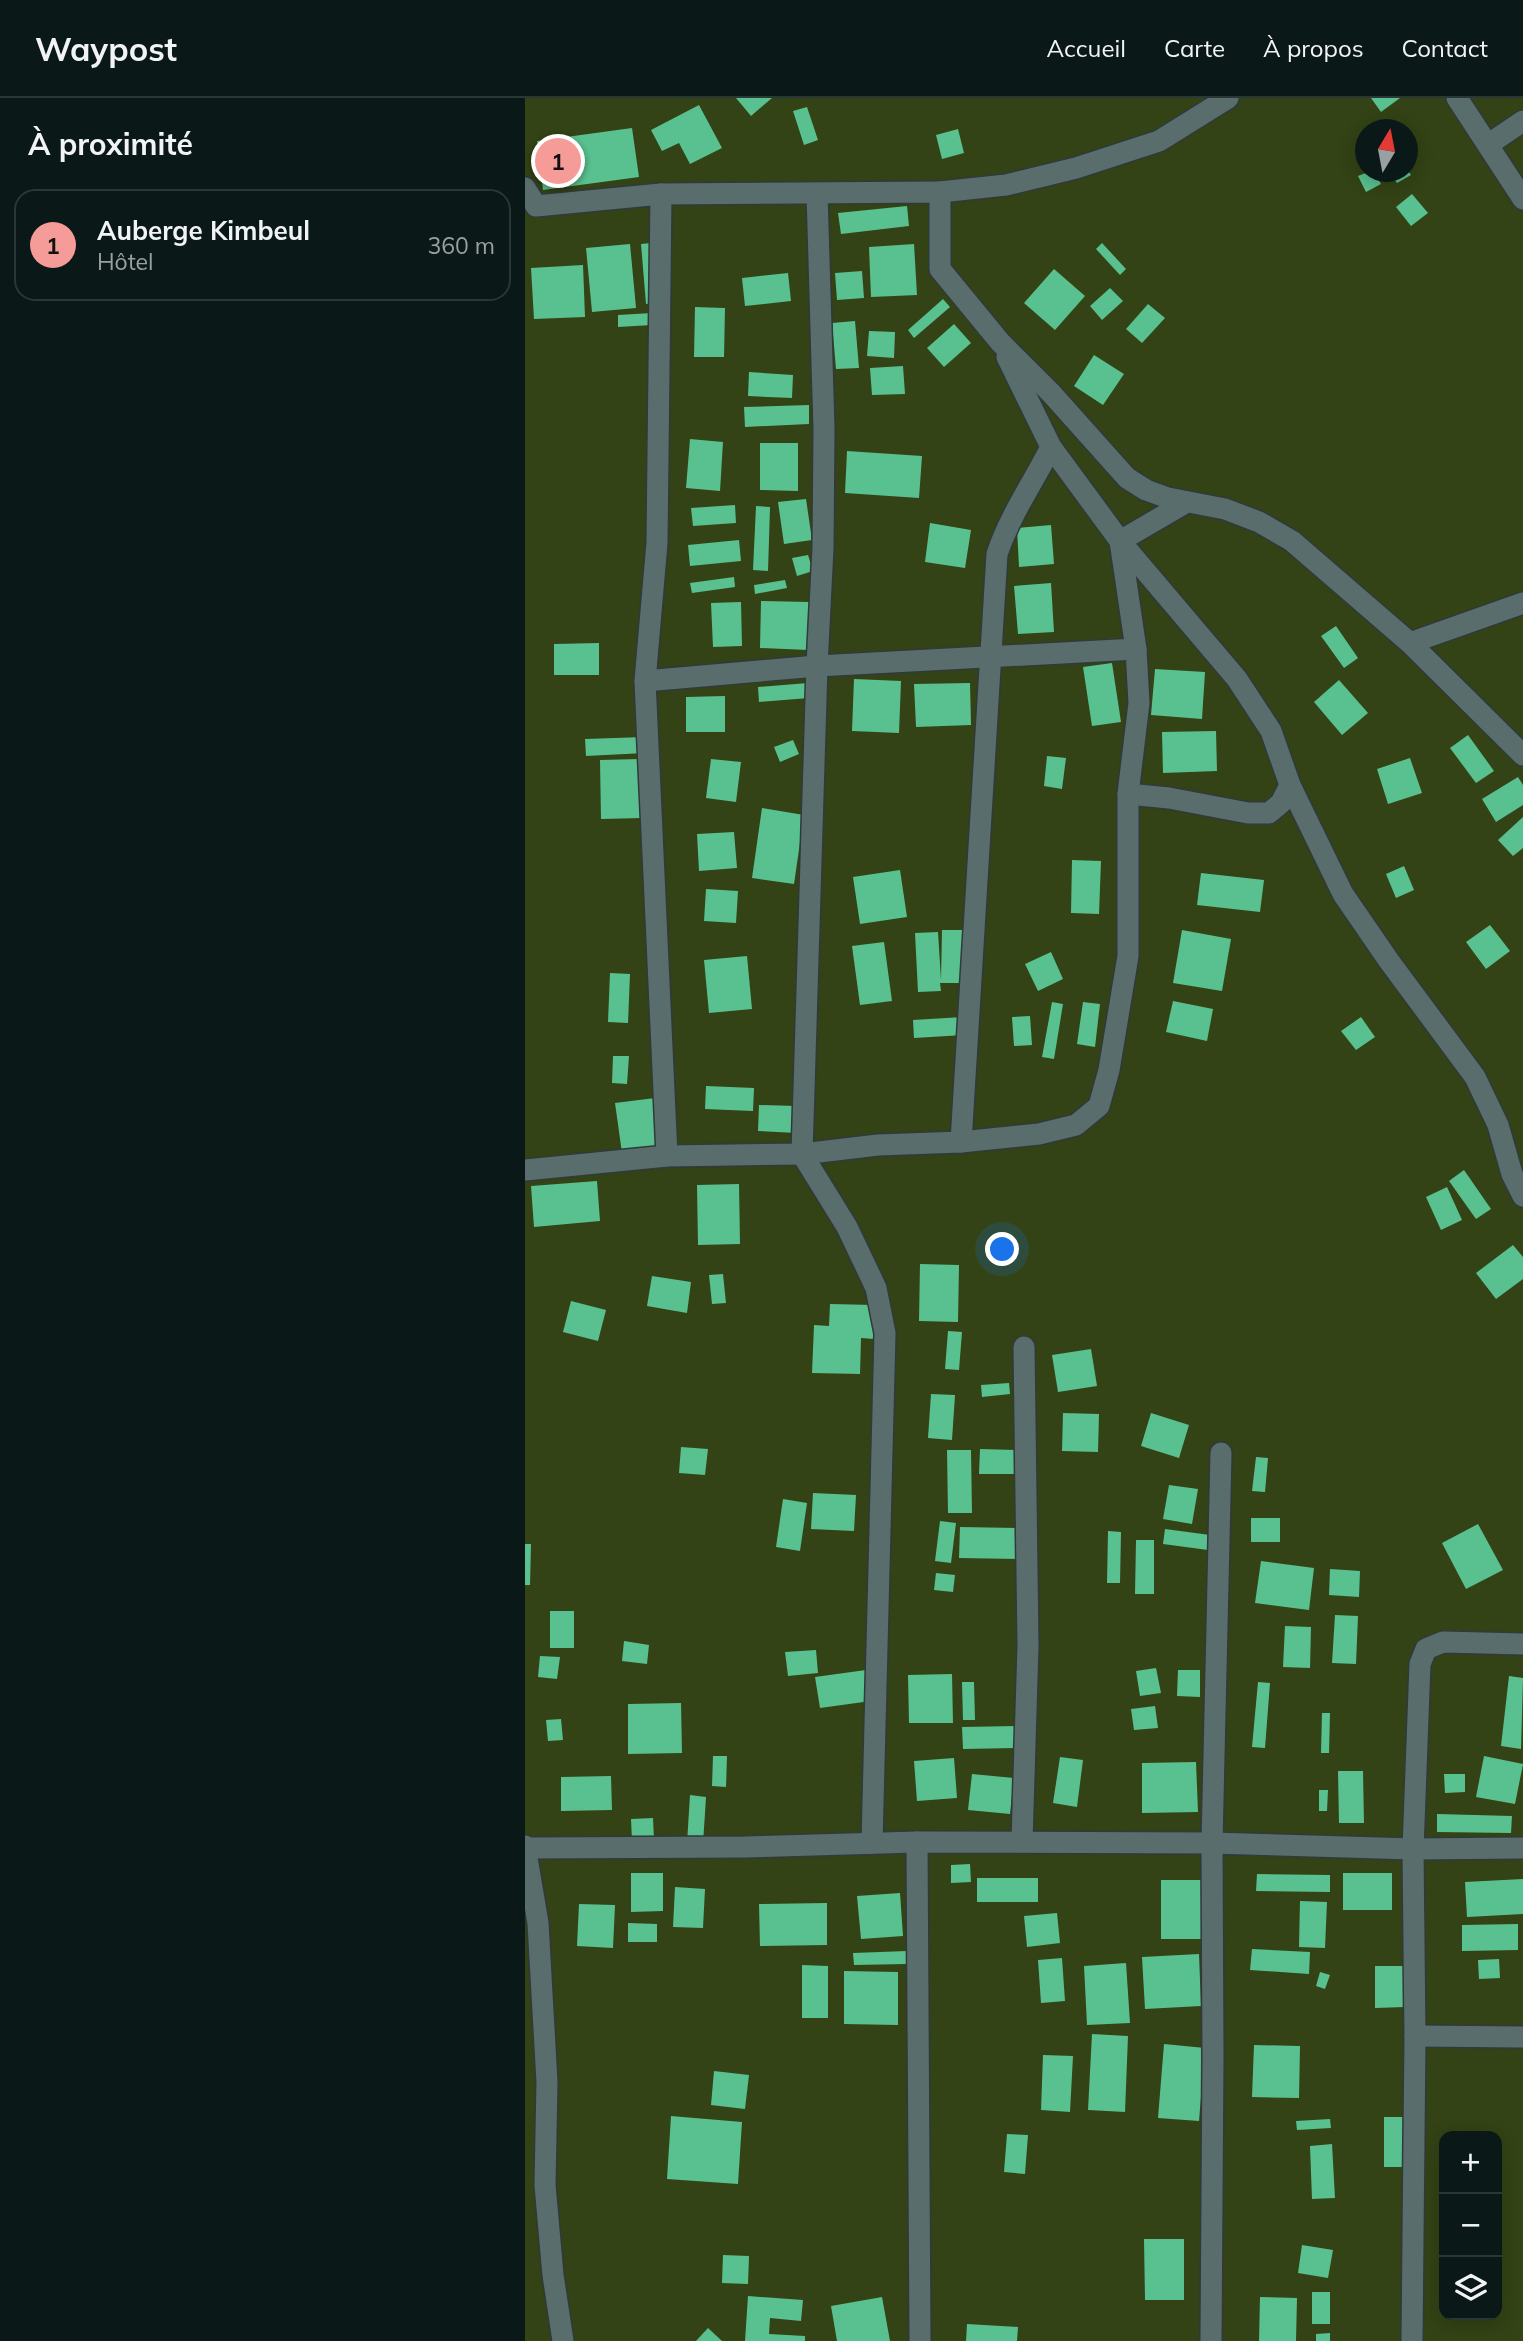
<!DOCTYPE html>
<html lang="fr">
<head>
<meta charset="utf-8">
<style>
	body { margin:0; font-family:Mulish,sans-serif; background:#182525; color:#f1f3f6 }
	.controls { position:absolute; right:21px; bottom:21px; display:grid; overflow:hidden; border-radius:14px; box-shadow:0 4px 18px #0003 }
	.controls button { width:63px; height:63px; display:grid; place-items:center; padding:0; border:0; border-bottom:2px solid #2a3737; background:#0a1818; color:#f1f3f6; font:35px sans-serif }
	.compass { position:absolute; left:830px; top:21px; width:63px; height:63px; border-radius:50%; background:#0a1818; box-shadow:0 4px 18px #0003; rotate:10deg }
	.you { position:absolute; left:478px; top:1152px; width:24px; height:24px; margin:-18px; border:5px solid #fff; border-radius:50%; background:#1a73e8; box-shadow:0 0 0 10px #1a73e833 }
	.badge { display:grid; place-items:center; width:46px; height:46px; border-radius:50%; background:#f59b98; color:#111; font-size:23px; font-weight:700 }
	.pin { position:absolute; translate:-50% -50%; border:4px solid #fff; box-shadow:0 2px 7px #0006 }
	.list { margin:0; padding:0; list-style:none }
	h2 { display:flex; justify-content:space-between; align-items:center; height:91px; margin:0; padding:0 28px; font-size:30px }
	h2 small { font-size:23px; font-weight:400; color:#99a0a2 }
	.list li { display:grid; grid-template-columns:46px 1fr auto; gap:21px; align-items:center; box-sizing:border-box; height:112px; margin:0 14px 14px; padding:0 14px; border:2px solid #2a3737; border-radius:21px }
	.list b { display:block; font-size:26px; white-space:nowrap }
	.list p { margin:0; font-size:23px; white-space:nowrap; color:#99a0a2 }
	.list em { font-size:23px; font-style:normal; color:#99a0a2 }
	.icon { flex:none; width:38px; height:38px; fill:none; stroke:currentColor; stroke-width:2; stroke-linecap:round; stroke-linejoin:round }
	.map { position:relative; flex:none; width:998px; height:2243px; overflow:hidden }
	header { display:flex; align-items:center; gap:42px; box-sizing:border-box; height:98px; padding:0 35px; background:#0a1818; border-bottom:2px solid #2a3737 }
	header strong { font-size:33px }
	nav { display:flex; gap:38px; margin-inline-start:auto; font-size:24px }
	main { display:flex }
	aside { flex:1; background:#0a1818 }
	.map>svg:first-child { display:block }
	.green { fill:#334315; fill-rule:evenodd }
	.building { fill:#59c18f }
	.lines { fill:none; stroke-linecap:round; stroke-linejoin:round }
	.minor-casing { stroke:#2f3a3a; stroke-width:24 }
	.minor { stroke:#596d6d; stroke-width:21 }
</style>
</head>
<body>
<header>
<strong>Waypost</strong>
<nav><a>Accueil</a><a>Carte</a><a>À propos</a><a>Contact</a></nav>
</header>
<main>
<aside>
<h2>À proximité<small></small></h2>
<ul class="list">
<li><span class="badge">1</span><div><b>Auberge Kimbeul</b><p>Hôtel</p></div><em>360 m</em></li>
</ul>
</aside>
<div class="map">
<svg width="998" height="2243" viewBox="0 0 998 2243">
	<rect width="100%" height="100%" fill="#0e2020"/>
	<path class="green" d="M 0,0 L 998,0 L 998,2243 L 0,2243 ZM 841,32 L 883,32 L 883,74 L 841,74 ZM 919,2038 L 972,2038 L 972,2217 L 919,2217 Z"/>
	<g class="building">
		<path d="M 211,0 L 247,0 L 226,18 Z"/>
		<path d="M 846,0 L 875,0 L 856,14 Z"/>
		<path d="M 174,7 L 197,50 L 165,66 L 154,45 L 137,53 L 126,32 Z"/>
		<path d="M 282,9 L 293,42 L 279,47 L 268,13 Z"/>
		<path d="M 107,30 L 114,79 L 18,92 L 12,43 Z"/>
		<path d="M 433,31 L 439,55 L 417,61 L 411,37 Z"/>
		<path d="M 843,74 L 849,74 L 856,86 L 841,94 L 833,78 Z"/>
		<path d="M 865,74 L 884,74 L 886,77 L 872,85 Z"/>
		<path d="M 887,96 L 903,115 L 886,128 L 871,109 Z"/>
		<path d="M 382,108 L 384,128 L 316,136 L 313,115 Z"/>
		<path d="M 126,145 L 131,205 L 121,206 L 116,146 Z"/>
		<path d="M 577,145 L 601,171 L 595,177 L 571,151 Z"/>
		<path d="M 105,146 L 111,210 L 67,214 L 61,150 Z"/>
		<path d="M 389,146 L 392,197 L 346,199 L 344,149 Z"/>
		<path d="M 58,167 L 60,219 L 9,221 L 6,170 Z"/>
		<path d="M 529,171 L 560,198 L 530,232 L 499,205 Z"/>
		<path d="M 337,173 L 339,200 L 312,202 L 310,175 Z"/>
		<path d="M 263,175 L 266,203 L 220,208 L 217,180 Z"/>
		<path d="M 585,190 L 598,203 L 577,222 L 565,208 Z"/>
		<path d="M 418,201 L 425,209 L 389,240 L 383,232 Z"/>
		<path d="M 623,206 L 640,220 L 617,245 L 601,231 Z"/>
		<path d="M 170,209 L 200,210 L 199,259 L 169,259 Z"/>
		<path d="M 127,215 L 127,227 L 93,229 L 93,217 Z"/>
		<path d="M 330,223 L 334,270 L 311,271 L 307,225 Z"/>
		<path d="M 429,226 L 446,245 L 419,269 L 402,250 Z"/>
		<path d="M 344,233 L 370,234 L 369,260 L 342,258 Z"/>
		<path d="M 569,257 L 599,276 L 578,307 L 549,288 Z"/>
		<path d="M 378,268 L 380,296 L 347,297 L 345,270 Z"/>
		<path d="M 224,274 L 268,277 L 267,300 L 223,298 Z"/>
		<path d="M 284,307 L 284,326 L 220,329 L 219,309 Z"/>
		<path d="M 165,341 L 198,344 L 195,393 L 161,390 Z"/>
		<path d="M 235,345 L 273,345 L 273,393 L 235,392 Z"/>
		<path d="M 322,353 L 397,358 L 394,400 L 320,395 Z"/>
		<path d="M 281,401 L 287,442 L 259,446 L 253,404 Z"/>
		<path d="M 210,407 L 211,425 L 168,428 L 166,410 Z"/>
		<path d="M 231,408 L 245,409 L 243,473 L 228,472 Z"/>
		<path d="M 405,425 L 446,432 L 440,470 L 400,464 Z"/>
		<path d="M 526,427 L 529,466 L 494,469 L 492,430 Z"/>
		<path d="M 214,442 L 216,463 L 165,468 L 163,447 Z"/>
		<path d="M 283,457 L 288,473 L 272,478 L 267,460 Z"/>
		<path d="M 209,479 L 210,489 L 167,495 L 165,485 Z"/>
		<path d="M 260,482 L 262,490 L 230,496 L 229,487 Z"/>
		<path d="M 526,485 L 529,534 L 493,536 L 489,488 Z"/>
		<path d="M 236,503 L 285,504 L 283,552 L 235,550 Z"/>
		<path d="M 216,504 L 217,548 L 188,549 L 186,505 Z"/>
		<path d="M 811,528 L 833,560 L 819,570 L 796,538 Z"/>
		<path d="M 74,545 L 74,577 L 29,577 L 29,546 Z"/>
		<path d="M 587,565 L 596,624 L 567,628 L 558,569 Z"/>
		<path d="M 630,571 L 680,574 L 677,621 L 626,617 Z"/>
		<path d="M 329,581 L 376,583 L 374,635 L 327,633 Z"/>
		<path d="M 814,582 L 843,615 L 817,637 L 789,604 Z"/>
		<path d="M 283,585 L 284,600 L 234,604 L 233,589 Z"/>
		<path d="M 445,585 L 446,627 L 391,629 L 389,586 Z"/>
		<path d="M 200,598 L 200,634 L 161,634 L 161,599 Z"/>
		<path d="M 691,633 L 692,673 L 638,675 L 637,634 Z"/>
		<path d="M 943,637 L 969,673 L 951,685 L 925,650 Z"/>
		<path d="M 119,639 L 120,655 L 61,658 L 60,641 Z"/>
		<path d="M 268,642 L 274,656 L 255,664 L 249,649 Z"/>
		<path d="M 522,658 L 541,660 L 537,691 L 519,688 Z"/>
		<path d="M 885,660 L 897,695 L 863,706 L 852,671 Z"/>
		<path d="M 115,661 L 117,720 L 76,721 L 75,662 Z"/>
		<path d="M 186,661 L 216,664 L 211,704 L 181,700 Z"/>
		<path d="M 993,679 L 998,687 L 998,707 L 971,724 L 957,701 Z"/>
		<path d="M 237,710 L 279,717 L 269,786 L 227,780 Z"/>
		<path d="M 998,719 L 998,750 L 988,758 L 973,742 Z"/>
		<path d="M 209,734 L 212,770 L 174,773 L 172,736 Z"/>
		<path d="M 547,762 L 576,763 L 574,816 L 546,815 Z"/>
		<path d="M 879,768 L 889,792 L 871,800 L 861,776 Z"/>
		<path d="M 375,772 L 382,819 L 335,826 L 328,779 Z"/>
		<path d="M 676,775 L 739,782 L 735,814 L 672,807 Z"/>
		<path d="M 181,791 L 213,793 L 211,825 L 179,823 Z"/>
		<path d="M 965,827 L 985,853 L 961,871 L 941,844 Z"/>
		<path d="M 417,832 L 443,832 L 442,885 L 415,885 L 416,893 L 393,894 L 390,835 L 413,834 L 416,882 Z"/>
		<path d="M 657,832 L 706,841 L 697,893 L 648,885 Z"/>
		<path d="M 359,844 L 367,903 L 335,907 L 327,848 Z"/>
		<path d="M 526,854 L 538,881 L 513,893 L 500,866 Z"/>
		<path d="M 222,858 L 227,911 L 184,915 L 179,862 Z"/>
		<path d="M 85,875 L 105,876 L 103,925 L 83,924 Z"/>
		<path d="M 648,903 L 688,911 L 682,943 L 641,934 Z"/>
		<path d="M 527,904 L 538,906 L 529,961 L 517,959 Z"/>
		<path d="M 558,904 L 575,906 L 570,949 L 552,946 Z"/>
		<path d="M 505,918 L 507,947 L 489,948 L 487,919 Z"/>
		<path d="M 438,919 L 439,937 L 389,940 L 388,922 Z"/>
		<path d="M 836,919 L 850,939 L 831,952 L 816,933 Z"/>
		<path d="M 88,958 L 104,958 L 102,986 L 87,985 Z"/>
		<path d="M 181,988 L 229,990 L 228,1013 L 180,1011 Z"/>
		<path d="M 130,1000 L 136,1050 L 97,1055 L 90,1005 Z"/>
		<path d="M 234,1007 L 272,1008 L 272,1035 L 233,1033 Z"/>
		<path d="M 939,1072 L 966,1111 L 951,1121 L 924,1083 Z"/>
		<path d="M 72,1083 L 75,1123 L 9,1129 L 6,1088 Z"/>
		<path d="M 214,1086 L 215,1146 L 173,1147 L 172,1087 Z"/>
		<path d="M 922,1089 L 937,1122 L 916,1132 L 901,1099 Z"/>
		<path d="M 988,1147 L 998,1159 L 998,1181 L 971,1201 L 951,1175 Z"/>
		<path d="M 395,1166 L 434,1167 L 433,1224 L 394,1223 Z"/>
		<path d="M 198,1176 L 201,1205 L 187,1206 L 184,1177 Z"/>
		<path d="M 127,1178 L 166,1184 L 162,1215 L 122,1208 Z"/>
		<path d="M 46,1203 L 81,1212 L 73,1243 L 38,1234 Z"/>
		<path d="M 305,1206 L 349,1207 L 349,1241 L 336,1240 L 335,1276 L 287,1275 L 289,1227 L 304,1228 Z"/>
		<path d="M 423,1233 L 437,1234 L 434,1272 L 420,1271 Z"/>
		<path d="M 566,1251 L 572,1288 L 533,1294 L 527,1257 Z"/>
		<path d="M 484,1285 L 485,1296 L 457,1299 L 456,1287 Z"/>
		<path d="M 406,1296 L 430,1297 L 427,1342 L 403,1340 Z"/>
		<path d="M 538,1315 L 574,1316 L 573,1354 L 537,1353 Z"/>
		<path d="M 626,1315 L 664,1327 L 654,1360 L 616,1348 Z"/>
		<path d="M 156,1349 L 183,1351 L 180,1377 L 154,1375 Z"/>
		<path d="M 455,1351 L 490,1352 L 489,1376 L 454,1376 Z"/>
		<path d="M 422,1352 L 446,1352 L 447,1415 L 423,1415 Z"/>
		<path d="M 731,1359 L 743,1360 L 740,1394 L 727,1393 Z"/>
		<path d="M 644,1387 L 673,1391 L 667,1426 L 638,1421 Z"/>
		<path d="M 288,1395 L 331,1397 L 329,1433 L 286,1431 Z"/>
		<path d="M 258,1401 L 282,1405 L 275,1453 L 251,1449 Z"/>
		<rect x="726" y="1420" width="29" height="24"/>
		<path d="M 415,1423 L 431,1425 L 426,1465 L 410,1463 Z"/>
		<path d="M 953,1426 L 978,1472 L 941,1491 L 917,1445 Z"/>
		<path d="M 435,1429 L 493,1430 L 493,1461 L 434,1460 Z"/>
		<path d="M 640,1431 L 685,1437 L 683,1452 L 638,1446 Z"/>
		<path d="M 583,1433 L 596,1434 L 595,1485 L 582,1485 Z"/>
		<path d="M 611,1442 L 629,1442 L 629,1496 L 610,1496 Z"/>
		<path d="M 0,1446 L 6,1446 L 5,1487 L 0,1487 Z"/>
		<path d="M 736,1463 L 789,1470 L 784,1512 L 730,1505 Z"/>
		<path d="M 805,1471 L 835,1473 L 834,1499 L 804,1497 Z"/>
		<path d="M 411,1475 L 430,1477 L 428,1494 L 409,1492 Z"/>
		<rect x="25" y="1513" width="24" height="37"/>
		<path d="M 810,1517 L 833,1518 L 831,1566 L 807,1565 Z"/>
		<path d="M 760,1528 L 786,1529 L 785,1570 L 758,1569 Z"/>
		<path d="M 99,1543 L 124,1547 L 122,1566 L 97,1563 Z"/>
		<path d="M 291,1552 L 293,1575 L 263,1578 L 260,1554 Z"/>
		<path d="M 15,1558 L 35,1559 L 32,1581 L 13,1579 Z"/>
		<path d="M 631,1570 L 636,1595 L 615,1598 L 611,1573 Z"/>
		<path d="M 341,1572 L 346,1603 L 295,1610 L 290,1579 Z"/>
		<path d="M 653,1572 L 675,1572 L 675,1599 L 652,1598 Z"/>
		<path d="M 427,1576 L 428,1625 L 384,1625 L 383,1577 Z"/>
		<path d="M 984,1578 L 998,1580 L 996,1651 L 976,1648 Z"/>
		<path d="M 437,1584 L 449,1584 L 450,1622 L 438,1622 Z"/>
		<path d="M 733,1584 L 745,1585 L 740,1650 L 727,1649 Z"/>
		<path d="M 156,1605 L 157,1655 L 103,1656 L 103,1606 Z"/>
		<path d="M 630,1608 L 633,1630 L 609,1632 L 606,1611 Z"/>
		<path d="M 797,1615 L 805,1615 L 804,1655 L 796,1655 Z"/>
		<path d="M 36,1621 L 38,1642 L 23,1643 L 21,1622 Z"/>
		<path d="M 491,1628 L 491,1650 L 438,1651 L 437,1629 Z"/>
		<path d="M 188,1658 L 202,1658 L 201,1689 L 187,1688 Z"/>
		<path d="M 959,1658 L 998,1666 L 990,1706 L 951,1699 Z"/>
		<path d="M 535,1659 L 558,1662 L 552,1709 L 528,1705 Z"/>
		<path d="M 429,1660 L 432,1700 L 392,1703 L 389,1663 Z"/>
		<path d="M 671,1664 L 673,1714 L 617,1715 L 617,1665 Z"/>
		<path d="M 813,1673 L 838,1673 L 839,1725 L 814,1725 Z"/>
		<path d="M 447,1676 L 489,1680 L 485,1716 L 443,1712 Z"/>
		<path d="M 919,1676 L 940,1676 L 940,1694 L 920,1695 Z"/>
		<path d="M 86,1678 L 87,1712 L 36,1713 L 36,1679 Z"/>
		<path d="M 794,1692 L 803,1692 L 802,1713 L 794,1713 Z"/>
		<path d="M 165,1697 L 181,1699 L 178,1746 L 162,1745 Z"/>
		<path d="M 912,1716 L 987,1718 L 986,1735 L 912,1734 Z"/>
		<path d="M 128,1720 L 129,1742 L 107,1743 L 106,1721 Z"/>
		<path d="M 445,1766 L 446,1784 L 426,1785 L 426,1767 Z"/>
		<path d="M 106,1775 L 138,1775 L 138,1813 L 106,1814 Z"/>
		<rect x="818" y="1775" width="49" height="37"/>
		<path d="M 732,1776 L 805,1777 L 805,1794 L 731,1793 Z"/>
		<rect x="452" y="1780" width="61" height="24"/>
		<path d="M 998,1781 L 998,1816 L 942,1819 L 940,1784 Z"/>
		<rect x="636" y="1782" width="43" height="59"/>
		<path d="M 150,1789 L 180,1791 L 178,1830 L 148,1829 Z"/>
		<path d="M 375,1795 L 378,1838 L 336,1841 L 332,1798 Z"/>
		<path d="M 775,1803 L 802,1804 L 800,1850 L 774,1849 Z"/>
		<path d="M 302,1805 L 302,1847 L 235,1848 L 234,1806 Z"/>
		<path d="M 54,1806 L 90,1807 L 88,1850 L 52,1848 Z"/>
		<path d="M 532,1815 L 535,1845 L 502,1849 L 499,1818 Z"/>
		<path d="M 103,1825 L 132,1826 L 132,1844 L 103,1844 Z"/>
		<path d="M 993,1826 L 993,1852 L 937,1853 L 937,1827 Z"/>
		<path d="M 727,1851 L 785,1854 L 784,1876 L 725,1872 Z"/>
		<path d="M 382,1853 L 382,1866 L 329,1867 L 328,1855 Z"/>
		<path d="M 674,1856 L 676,1908 L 620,1911 L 617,1859 Z"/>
		<path d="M 537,1860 L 540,1903 L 516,1905 L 513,1862 Z"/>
		<path d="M 974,1861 L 975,1880 L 954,1881 L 953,1862 Z"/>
		<path d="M 601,1865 L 605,1925 L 562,1927 L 559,1868 Z"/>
		<path d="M 277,1867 L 303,1868 L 303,1920 L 277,1920 Z"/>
		<path d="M 850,1868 L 880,1868 L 880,1909 L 850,1910 Z"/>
		<path d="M 319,1873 L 373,1874 L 373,1927 L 319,1926 Z"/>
		<path d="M 795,1874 L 805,1877 L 800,1891 L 791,1888 Z"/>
		<path d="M 567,1936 L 603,1938 L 600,2014 L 563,2012 Z"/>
		<path d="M 639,1946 L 680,1950 L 674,2023 L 633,2020 Z"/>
		<path d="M 729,1947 L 775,1948 L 774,2000 L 727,1999 Z"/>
		<path d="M 518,1957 L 548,1958 L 545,2014 L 516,2012 Z"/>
		<path d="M 189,1973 L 224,1977 L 220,2011 L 186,2007 Z"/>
		<path d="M 146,2018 L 217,2024 L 213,2086 L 142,2081 Z"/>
		<rect x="859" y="2019" width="20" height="50"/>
		<path d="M 805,2021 L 806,2030 L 772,2032 L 771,2023 Z"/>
		<path d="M 482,2036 L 503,2037 L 500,2076 L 479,2074 Z"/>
		<path d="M 807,2046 L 810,2100 L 787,2101 L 785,2048 Z"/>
		<path d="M 619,2141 L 659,2141 L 659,2202 L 620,2202 Z"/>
		<path d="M 777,2147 L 808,2152 L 803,2180 L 773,2175 Z"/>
		<path d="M 198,2157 L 224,2158 L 223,2186 L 197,2185 Z"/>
		<rect x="787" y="2194" width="18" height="32"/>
		<path d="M 223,2198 L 278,2202 L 276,2223 L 245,2220 L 244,2236 L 280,2238 L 280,2243 L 220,2243 Z"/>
		<path d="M 357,2199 L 365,2243 L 312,2243 L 306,2208 Z"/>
		<path d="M 735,2199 L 772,2200 L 771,2243 L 734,2243 Z"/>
		<path d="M 442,2226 L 493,2229 L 492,2243 L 441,2243 Z"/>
		<path d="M 183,2230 L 197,2243 L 171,2243 Z"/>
		<path d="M 805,2235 L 805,2243 L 791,2243 L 791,2236 Z"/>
	</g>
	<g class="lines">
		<g class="minor-casing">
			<g id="minor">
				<path d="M 932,0 L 998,101"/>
				<path d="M 964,46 L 998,23"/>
				<path d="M 0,90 L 11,108 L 136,96 L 415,94 L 415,171 L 475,244 L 526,295 L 602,380 L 621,392 L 643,400 L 700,411 L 734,424 L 767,443 L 885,545 L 998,657"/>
				<path d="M 415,94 L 481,87 L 551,70 L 634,43 L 703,0"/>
				<path d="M 292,95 L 299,331 L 298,450 L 292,568 L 277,1056 L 322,1129 L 351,1190 L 360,1235 L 347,1745"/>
				<path d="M 136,96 L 132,445 L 120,583 L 142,1058"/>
				<path d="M 482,259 L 526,349 L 595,443 L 712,581 L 746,633 L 765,687 L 818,796 L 864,863 L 950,979 L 973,1027 L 987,1076 L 998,1098"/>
				<path d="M 885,545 L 998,505"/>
				<path d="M 120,583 L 292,568 L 611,551 L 595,443 L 662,404"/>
				<path d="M 603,696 L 644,700 L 723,715 L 744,715 L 756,705 L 765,687"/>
				<path d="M 436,1044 L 472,456 C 485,417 508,385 526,349"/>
				<path d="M 0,1072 L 142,1058 L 277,1056 L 353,1047 L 436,1044 L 514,1036 L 551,1027 L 574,1008 L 584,972 L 603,858 L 603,696 L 614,605 L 611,551"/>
				<path d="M 392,1744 L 395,2243"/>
				<path d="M 497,1744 L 503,1548 L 499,1249"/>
				<path d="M 0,1748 L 13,1825 L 22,1984 L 20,2087 L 28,2177 L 38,2243"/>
				<path d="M 0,1750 L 220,1749 L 392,1744 L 687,1745 L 888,1751 L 998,1750"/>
				<path d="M 890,1938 L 998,1939"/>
				<path d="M 686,2243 L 688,1959 L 687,1745 L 696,1355"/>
				<path d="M 887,2243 L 890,1938 L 888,1751 L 895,1566 L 901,1551 L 918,1544 L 998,1546"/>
			</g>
		</g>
		<use href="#minor" class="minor"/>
	</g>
</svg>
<div class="controls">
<button>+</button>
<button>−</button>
<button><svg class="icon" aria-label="layers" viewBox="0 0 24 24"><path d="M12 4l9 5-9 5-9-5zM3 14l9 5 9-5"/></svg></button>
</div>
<svg class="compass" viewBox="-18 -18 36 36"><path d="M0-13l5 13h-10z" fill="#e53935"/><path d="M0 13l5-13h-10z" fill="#99a0a2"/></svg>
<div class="you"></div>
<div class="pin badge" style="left:33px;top:63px">1</div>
</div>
</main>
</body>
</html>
